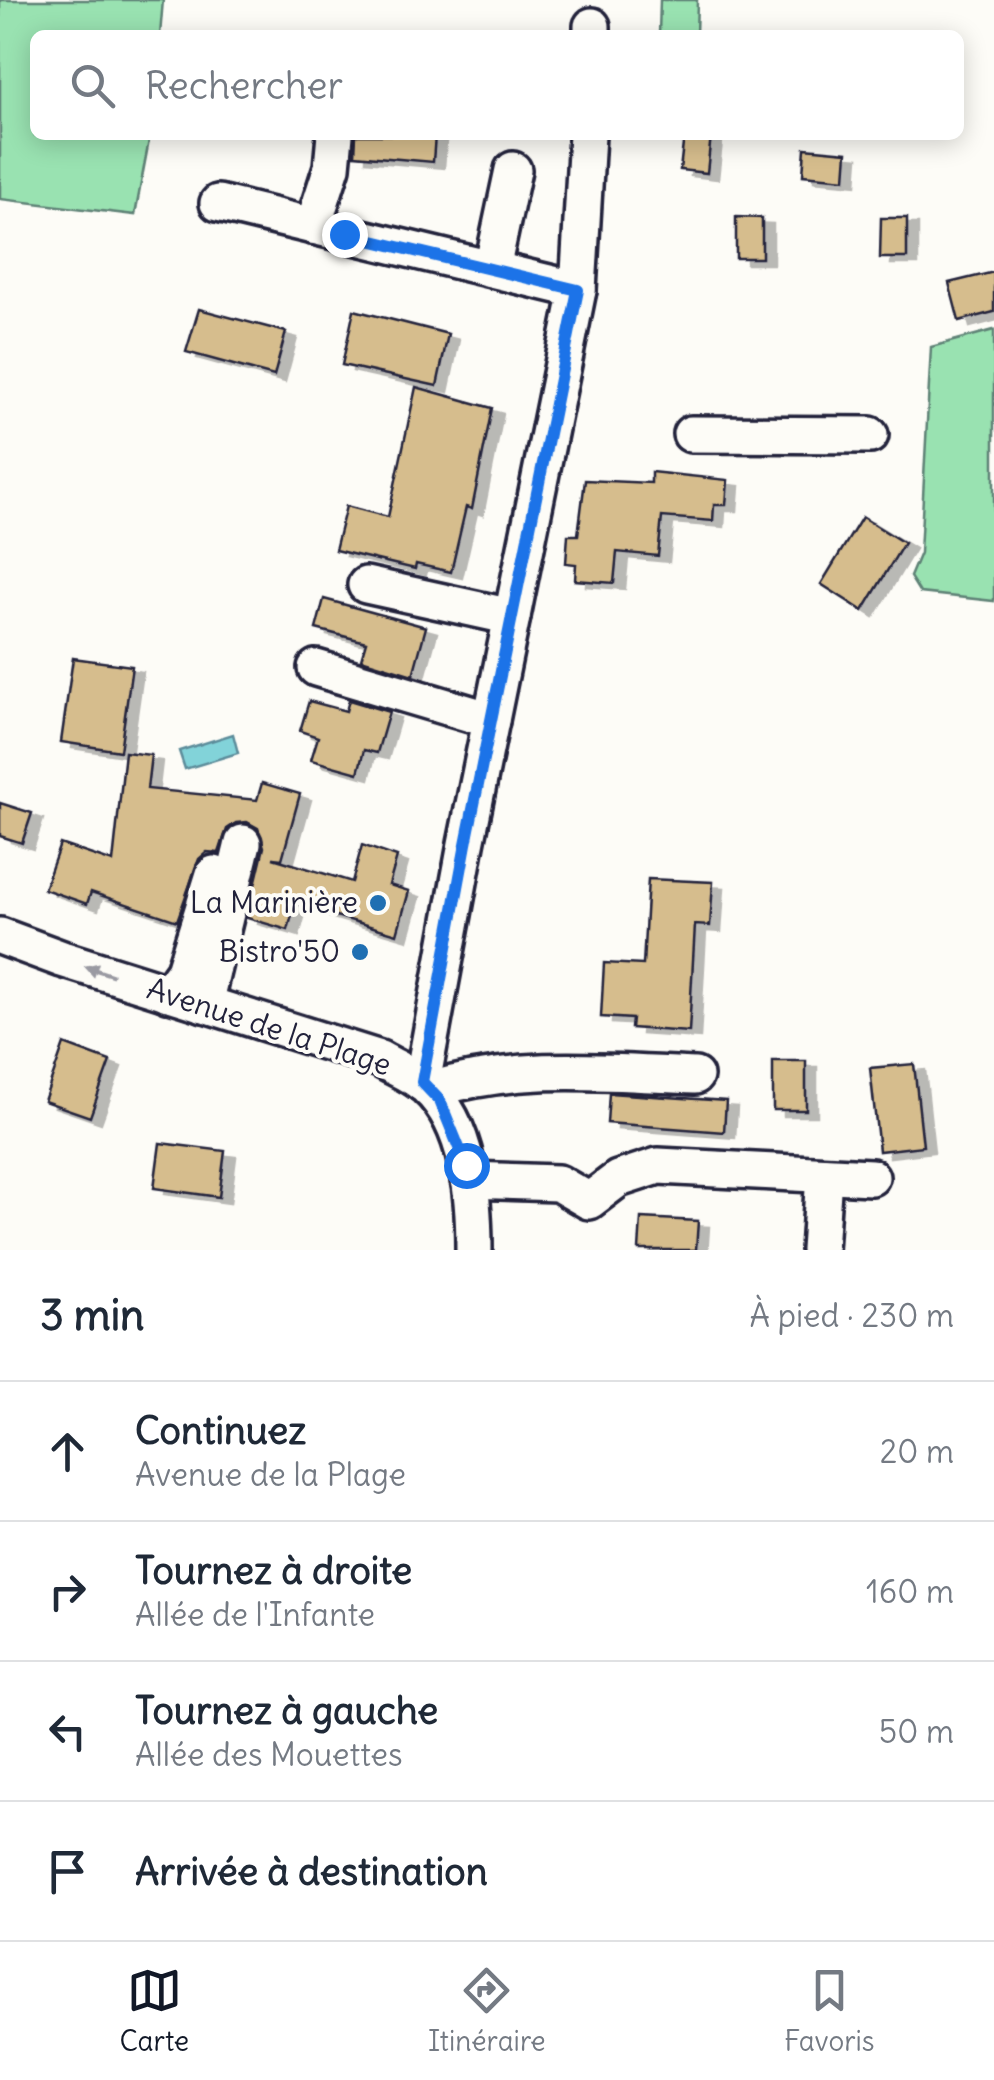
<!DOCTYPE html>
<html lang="fr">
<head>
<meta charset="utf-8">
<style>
	body { margin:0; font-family:Delius,sans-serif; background:#f2f2f3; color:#1f2937 }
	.stop { position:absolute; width:30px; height:30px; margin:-22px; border:8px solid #1a73e8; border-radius:50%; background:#fff }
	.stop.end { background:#1a73e8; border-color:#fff; box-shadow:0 2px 10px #0008 }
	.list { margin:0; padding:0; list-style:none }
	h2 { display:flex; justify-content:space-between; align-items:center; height:130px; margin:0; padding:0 40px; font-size:42px }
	h2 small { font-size:32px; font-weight:400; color:#747a83 }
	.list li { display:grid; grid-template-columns:65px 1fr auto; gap:30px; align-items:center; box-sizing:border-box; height:140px; padding:0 40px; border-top:2px solid #e0e1e3 }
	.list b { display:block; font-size:38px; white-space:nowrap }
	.list p { margin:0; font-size:32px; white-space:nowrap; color:#747a83 }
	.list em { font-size:32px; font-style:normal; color:#747a83 }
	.icon { flex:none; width:55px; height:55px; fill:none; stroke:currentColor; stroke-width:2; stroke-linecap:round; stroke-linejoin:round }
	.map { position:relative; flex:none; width:994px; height:1250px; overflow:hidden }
	.search { position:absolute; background:#fff; box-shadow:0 5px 25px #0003; left:30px; right:30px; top:30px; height:110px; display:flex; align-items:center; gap:25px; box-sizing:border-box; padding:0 35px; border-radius:15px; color:#747a83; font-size:38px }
	.sheet { height:690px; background:#fff }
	nav { display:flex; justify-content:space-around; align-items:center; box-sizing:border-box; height:140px; border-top:2px solid #e0e1e3; background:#fff; font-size:28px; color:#747a83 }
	nav a { display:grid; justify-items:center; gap:5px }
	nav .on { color:#111827 }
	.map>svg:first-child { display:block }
	.green { fill:#99e2b1; stroke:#5e8276; stroke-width:2.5 }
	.water { fill:#82d3d9; stroke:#5c8c9a; stroke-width:2.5 }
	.building { fill:#d6bd8d; stroke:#22223b; stroke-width:2.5; filter:url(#shadow) }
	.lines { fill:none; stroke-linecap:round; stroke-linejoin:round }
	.minor-casing { stroke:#22223b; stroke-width:42 }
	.minor { stroke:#fdfcf7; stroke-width:35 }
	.oneway { fill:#9a9aa2 }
	.route { stroke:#1a73e8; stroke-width:12 }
	.poi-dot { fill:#1f6fb2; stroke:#fdfcf7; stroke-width:4 }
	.labels { text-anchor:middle; stroke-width:8; stroke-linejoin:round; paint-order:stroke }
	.poi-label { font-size:30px; fill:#22223b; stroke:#fdfcf7; text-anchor:end }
	.street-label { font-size:30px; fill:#22223b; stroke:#fdfcf7 }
</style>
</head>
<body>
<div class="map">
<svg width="994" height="1250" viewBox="0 0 994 1250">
	<defs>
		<filter id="shadow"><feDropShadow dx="11" dy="6" stdDeviation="0" flood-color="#0004"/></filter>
	</defs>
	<rect width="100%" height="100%" fill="#fdfcf7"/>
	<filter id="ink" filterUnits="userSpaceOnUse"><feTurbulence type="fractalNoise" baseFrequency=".01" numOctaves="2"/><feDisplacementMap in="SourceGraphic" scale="20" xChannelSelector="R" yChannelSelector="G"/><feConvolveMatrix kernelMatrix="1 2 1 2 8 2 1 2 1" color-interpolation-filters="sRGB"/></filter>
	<g filter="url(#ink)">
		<g class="green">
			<path d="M 0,0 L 163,0 L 160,35 L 35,35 L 35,135 L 150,135 L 135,215 L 0,199 Z"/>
			<path d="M 660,0 L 697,0 L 696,35 L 659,35 Z"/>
			<path d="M 994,330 L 994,601 L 920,593 L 910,577 L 920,553 L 931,347 Z"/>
		</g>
		<path class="water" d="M 233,734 L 238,753 L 185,769 L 179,751 Z"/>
		<g class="building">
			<path d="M 356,135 L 435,135 L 433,162 L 355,155 Z"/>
			<path d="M 684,135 L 711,135 L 707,173 L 680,170 Z"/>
			<path d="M 805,148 L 847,152 L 845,179 L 803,175 Z"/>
			<path d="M 736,217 L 762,218 L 762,258 L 736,258 Z"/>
			<path d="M 881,218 L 907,218 L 907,258 L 880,258 Z"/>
			<path d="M 994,272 L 994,312 L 959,321 L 949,283 Z"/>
			<path d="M 199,309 L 286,332 L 274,376 L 186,352 Z"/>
			<path d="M 354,310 L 448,334 L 437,386 L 342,365 Z"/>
			<path d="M 416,387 L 492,408 L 472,509 L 466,507 L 451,572 L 416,564 L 415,569 L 335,550 L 346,506 L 388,517 Z"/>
			<path d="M 651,472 L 728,480 L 726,505 L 714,505 L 713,521 L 662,517 L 658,556 L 617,552 L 614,583 L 575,580 L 576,564 L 566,563 L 568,535 L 578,535 L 585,480 L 651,483 Z"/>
			<path d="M 862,517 L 904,543 L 863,611 L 821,584 Z"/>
			<path d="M 324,599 L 426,627 L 413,675 L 361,659 L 366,642 L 316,629 Z"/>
			<path d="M 73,658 L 132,666 L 120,751 L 61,742 Z"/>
			<path d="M 349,700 L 389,712 L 377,753 L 364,750 L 358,773 L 311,760 L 318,737 L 300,731 L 309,701 L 346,711 Z"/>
			<path d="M 125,752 L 151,755 L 147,789 L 257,800 L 262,783 L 300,794 L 282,859 L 273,858 L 352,882 L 362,845 L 397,857 L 389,885 L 409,891 L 397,934 L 295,904 L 288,930 L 247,918 L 264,847 L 258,828 L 247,822 L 236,823 L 227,829 L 219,853 L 207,852 L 199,859 L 177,921 L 91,892 L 87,904 L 44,889 L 60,844 L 113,862 Z"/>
			<path d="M 0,803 L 32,813 L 22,843 L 0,836 Z"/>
			<path d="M 648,879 L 713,882 L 710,926 L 695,925 L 689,1032 L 631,1028 L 632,1019 L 601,1017 L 604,963 L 643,965 Z"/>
			<path d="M 64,1044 L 110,1061 L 90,1117 L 44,1101 Z"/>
			<rect x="773" y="1061" width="33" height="49"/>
			<path d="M 914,1064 L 923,1146 L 879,1151 L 870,1068 Z"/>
			<path d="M 609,1093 L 726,1101 L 724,1132 L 607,1123 Z"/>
			<path d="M 160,1143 L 225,1151 L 219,1197 L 154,1188 Z"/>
			<path d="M 641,1218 L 698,1221 L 696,1250 L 639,1250 Z"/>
		</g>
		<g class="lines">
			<g class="minor-casing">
				<g id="minor">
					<path d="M 592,35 L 592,26"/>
					<path d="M 218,203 L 578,290"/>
					<path d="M 313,226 L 332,167 L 335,135"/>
					<path d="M 492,269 L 513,170"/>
					<path d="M 691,434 L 870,435"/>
					<path d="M 366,585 L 512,617"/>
					<path d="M 316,668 L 491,720"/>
					<path d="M 0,936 L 62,959 L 380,1059 C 395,1068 414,1075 427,1087 C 469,1126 474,1197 474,1250"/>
					<path d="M 168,993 L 184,971 L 214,874"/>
					<path d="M 204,1004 L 243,843"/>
					<path d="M 422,1083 L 466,844 L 578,290 L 587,135"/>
					<path d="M 430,1090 C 521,1063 602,1072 695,1076"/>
					<path d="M 469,1180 L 558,1183 L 589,1201 L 618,1179 L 658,1166 L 871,1177"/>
					<path d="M 819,1250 L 824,1175"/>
				</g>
			</g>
			<use href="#minor" class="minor"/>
		</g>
		<defs><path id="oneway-solid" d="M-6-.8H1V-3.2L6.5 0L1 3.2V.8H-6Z" transform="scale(2.5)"/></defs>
		<use class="oneway" href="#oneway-solid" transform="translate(99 971) rotate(-162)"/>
	</g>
	<g class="lines" filter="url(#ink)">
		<path class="route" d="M 344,234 L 578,290 L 466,844 L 422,1082 L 440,1101 L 466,1165"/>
	</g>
	<g class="poi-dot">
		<circle cx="378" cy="903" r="10"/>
		<circle cx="360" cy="952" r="10"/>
	</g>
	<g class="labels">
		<g class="poi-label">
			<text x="358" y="913">La Marinière</text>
			<text x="340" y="962">Bistro'50</text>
		</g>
		<g class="street-label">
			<text transform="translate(269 1027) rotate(18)" y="10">Avenue de la Plage</text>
		</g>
	</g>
</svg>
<div class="stop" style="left:466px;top:1165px"></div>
<div class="stop end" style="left:344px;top:234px"></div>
<div class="search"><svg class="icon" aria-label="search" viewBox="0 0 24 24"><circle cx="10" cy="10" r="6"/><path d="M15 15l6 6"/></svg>Rechercher</div>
</div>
<section class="sheet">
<h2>3 min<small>À pied · 230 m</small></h2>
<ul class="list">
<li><svg class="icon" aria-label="ahead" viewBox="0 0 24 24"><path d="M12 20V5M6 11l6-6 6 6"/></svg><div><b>Continuez</b><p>Avenue de la Plage</p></div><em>20 m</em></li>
<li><svg class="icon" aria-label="right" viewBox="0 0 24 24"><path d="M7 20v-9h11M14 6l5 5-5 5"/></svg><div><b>Tournez à droite</b><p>Allée de l'Infante</p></div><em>160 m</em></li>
<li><svg class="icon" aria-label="left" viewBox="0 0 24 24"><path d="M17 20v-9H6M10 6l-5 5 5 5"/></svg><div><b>Tournez à gauche</b><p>Allée des Mouettes</p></div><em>50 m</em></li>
<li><svg class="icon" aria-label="arrive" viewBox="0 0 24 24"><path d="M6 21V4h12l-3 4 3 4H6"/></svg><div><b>Arrivée à destination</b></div></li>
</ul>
</section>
<nav>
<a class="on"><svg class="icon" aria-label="map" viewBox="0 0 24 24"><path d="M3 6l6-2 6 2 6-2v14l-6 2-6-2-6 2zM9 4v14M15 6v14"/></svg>Carte</a>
<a><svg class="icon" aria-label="directions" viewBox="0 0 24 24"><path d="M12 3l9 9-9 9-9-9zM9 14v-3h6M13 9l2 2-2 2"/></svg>Itinéraire</a>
<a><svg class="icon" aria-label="saved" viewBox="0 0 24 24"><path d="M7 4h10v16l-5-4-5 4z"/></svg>Favoris</a>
</nav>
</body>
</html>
